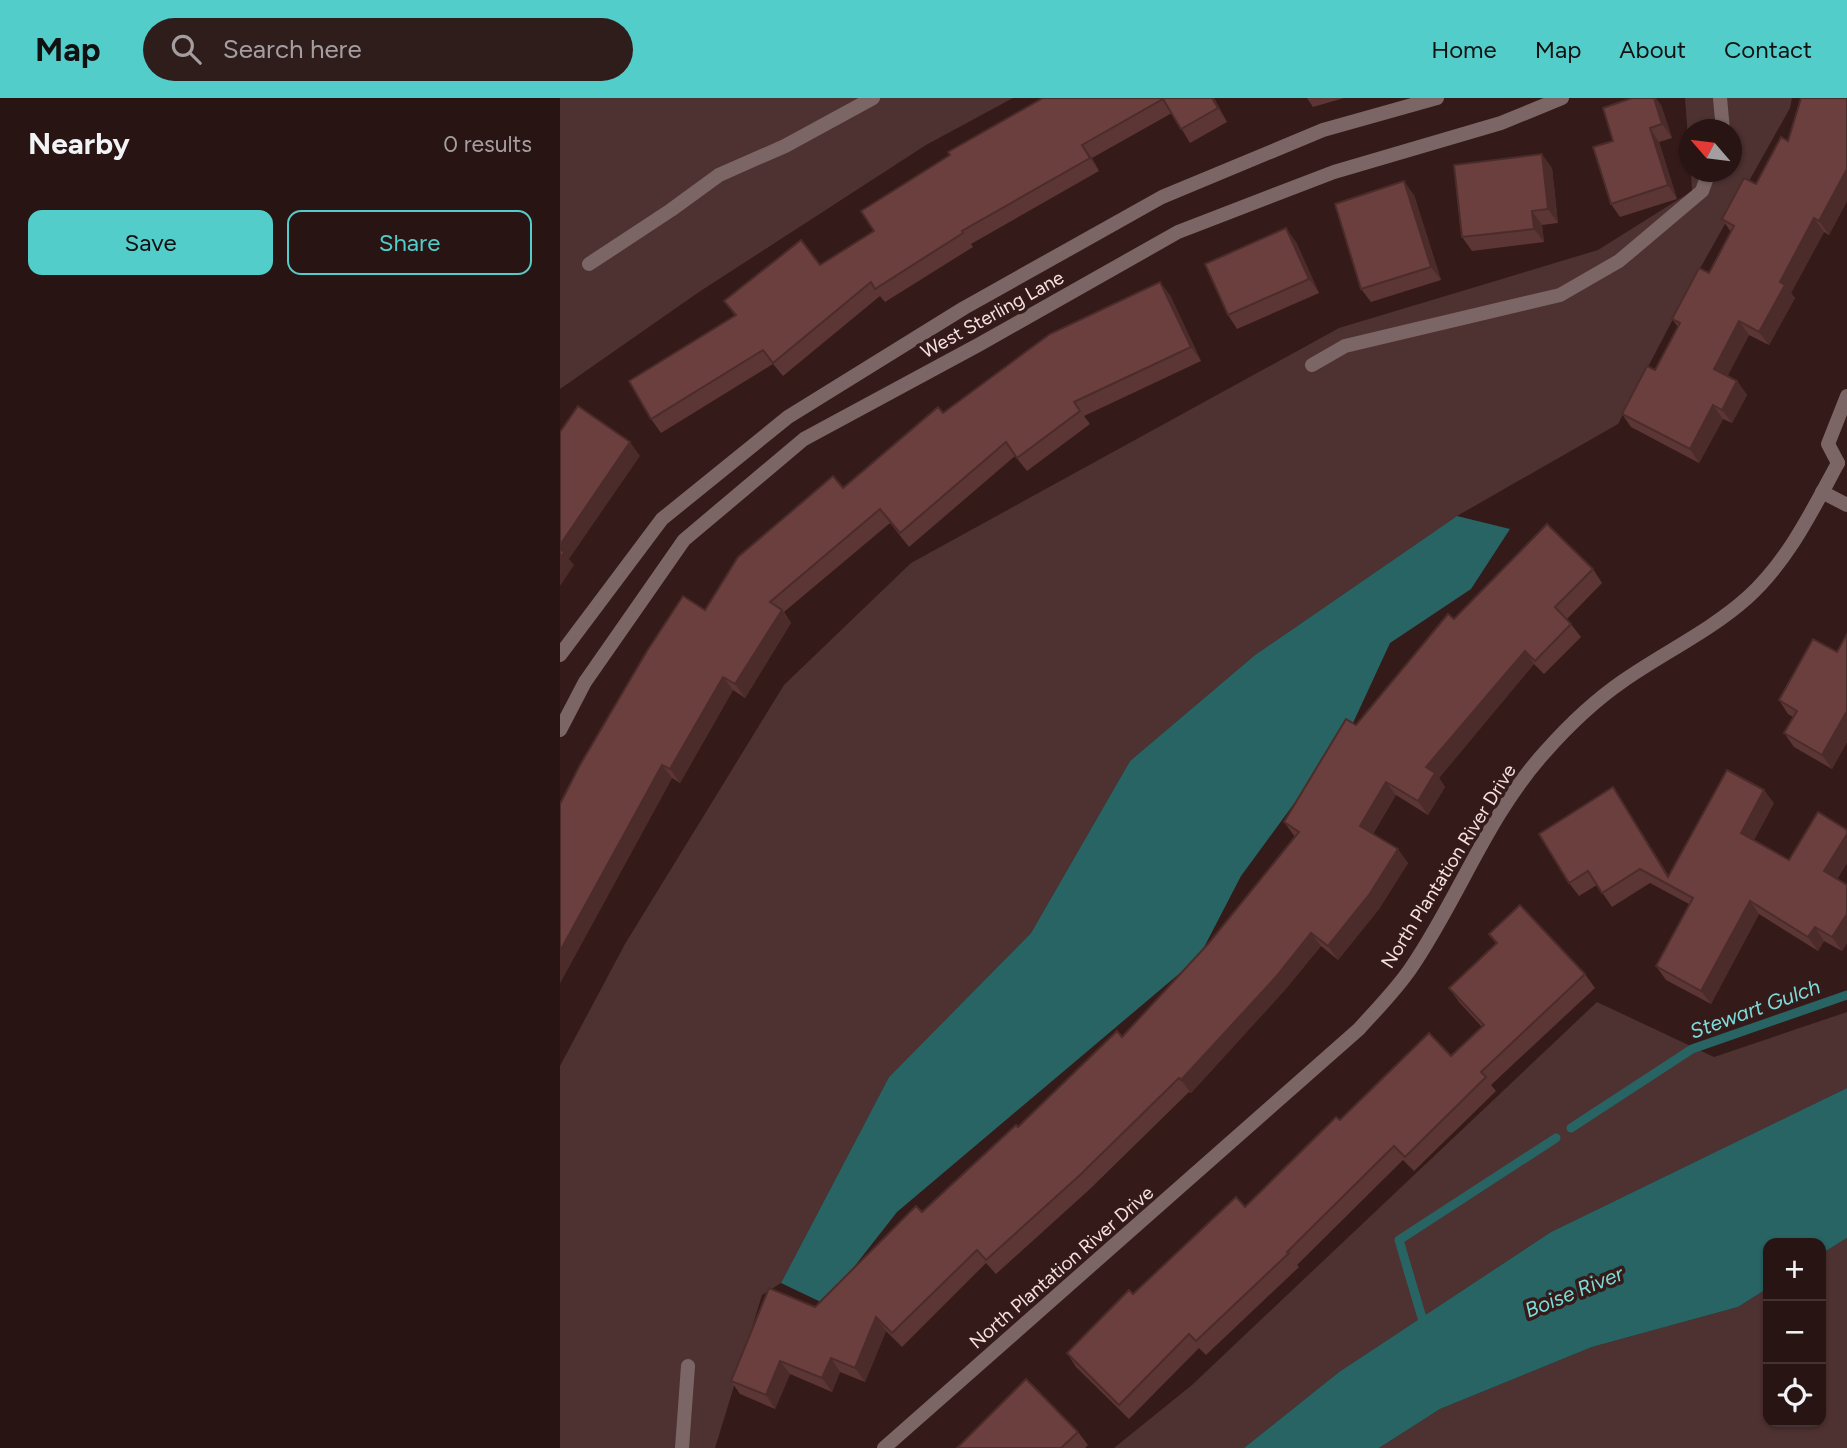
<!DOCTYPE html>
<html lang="en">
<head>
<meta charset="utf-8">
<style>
	body { margin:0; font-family:Figtree,sans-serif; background:#2f1d1c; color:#f1f3f6 }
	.controls { position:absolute; right:21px; bottom:21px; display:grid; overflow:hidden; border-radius:14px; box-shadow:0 2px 5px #0004 }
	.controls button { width:63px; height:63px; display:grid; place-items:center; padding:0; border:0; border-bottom:2px solid #433333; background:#271413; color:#f1f3f6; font:35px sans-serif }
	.compass { position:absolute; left:1119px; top:21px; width:63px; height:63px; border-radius:50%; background:#271413; box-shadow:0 2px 5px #0004; rotate:298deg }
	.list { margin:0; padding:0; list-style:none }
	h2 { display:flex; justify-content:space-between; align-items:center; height:91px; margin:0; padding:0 28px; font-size:30px }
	h2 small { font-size:23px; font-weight:400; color:#a49ea0 }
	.actions { display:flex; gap:14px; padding:21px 28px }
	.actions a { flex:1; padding:16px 0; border:2px solid #53cdca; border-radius:14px; text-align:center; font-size:24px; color:#53cdca }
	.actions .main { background:#53cdca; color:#111 }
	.icon { flex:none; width:38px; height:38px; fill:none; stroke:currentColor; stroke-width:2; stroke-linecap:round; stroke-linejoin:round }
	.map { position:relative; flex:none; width:1287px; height:1350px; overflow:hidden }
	header { display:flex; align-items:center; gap:42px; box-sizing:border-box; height:98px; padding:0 35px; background:#53cdca; color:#111 }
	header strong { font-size:33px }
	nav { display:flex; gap:38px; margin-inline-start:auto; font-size:24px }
	.search { width:490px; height:63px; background:#2f1d1c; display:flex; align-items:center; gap:18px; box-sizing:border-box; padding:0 24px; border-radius:38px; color:#a49ea0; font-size:26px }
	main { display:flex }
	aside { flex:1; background:#271413 }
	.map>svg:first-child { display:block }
	.green { fill:#4e3231 }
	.water { fill:#286463 }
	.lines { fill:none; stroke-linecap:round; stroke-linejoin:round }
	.stream { stroke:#286463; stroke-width:9 }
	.service { stroke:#7c6665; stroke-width:14 }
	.minor { stroke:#7c6665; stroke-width:14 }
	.wall { fill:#5c3634 }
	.shaded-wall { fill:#4b2c2b }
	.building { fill:#6b3f3d; stroke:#4b2c2b; stroke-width:2 }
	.labels { text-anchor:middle; stroke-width:7; stroke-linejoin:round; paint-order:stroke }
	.street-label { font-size:19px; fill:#f4e1e0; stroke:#341a19 }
	.water-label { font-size:21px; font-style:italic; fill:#7bdcd9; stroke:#341a19 }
</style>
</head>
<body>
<header>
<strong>Map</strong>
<div class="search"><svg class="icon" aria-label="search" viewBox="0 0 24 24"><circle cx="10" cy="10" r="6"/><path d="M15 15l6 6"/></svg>Search here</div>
<nav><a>Home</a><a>Map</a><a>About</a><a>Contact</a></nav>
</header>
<main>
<aside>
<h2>Nearby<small>0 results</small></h2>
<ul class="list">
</ul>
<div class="actions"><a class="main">Save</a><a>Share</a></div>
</aside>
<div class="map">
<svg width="1287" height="1350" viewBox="0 0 1287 1350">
	<rect width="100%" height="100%" fill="#341a19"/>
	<g class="green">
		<path d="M 0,0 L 453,0 L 366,47 L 139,194 L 0,291 Z"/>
		<path d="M 1125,0 L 1232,0 L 1230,10 L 1133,183 L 1058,326 L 897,418 L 695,557 L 570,663 L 471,835 L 329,979 L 221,1185 L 202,1197 L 155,1350 L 0,1350 L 0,968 L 65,846 L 224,587 L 351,465 L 779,230 L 1038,152 L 1132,93 L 1131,74 L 1171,74 L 1171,32 L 1129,32 L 1129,55 Z"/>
		<path d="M 1037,904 L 1154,959 L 1287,914 L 1287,990 L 991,1134 L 779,1274 L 684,1350 L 554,1350 L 632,1287 Z"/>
		<path d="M 1287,1140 L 1287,1350 L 819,1350 L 880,1311 L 1032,1249 L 1178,1209 L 1208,1190 L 1208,1324 L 1261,1324 L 1261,1156 Z"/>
	</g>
	<g class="water">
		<path d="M 897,418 L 950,431 L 911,491 L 830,545 L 793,625 L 681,778 L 639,859 L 337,1114 L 265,1206 L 221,1185 L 329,979 L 471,835 L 570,663 L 695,557 Z"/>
		<path d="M 1287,990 L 1287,1140 L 1261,1156 L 1261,1145 L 1208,1145 L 1208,1190 L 1178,1209 L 1032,1249 L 880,1311 L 819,1350 L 684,1350 L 779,1274 L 991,1134 Z"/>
	</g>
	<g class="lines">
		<g class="stream">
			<path d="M 1011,1030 L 1132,951 L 1287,897"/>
			<path d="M 865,1230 L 839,1142 L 996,1040"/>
		</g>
		<g class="service">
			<path d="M 1160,0 L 1163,32"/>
			<path d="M 29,166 L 111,112 L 159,77 L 225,48 L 313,0"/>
			<path d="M 752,267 L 785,248 L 1000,197 L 1059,163 L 1142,93 L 1149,74"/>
			<path d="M 122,1350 L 128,1268"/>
		</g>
		<g class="minor">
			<path d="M 1278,365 L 1268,346 L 1287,298"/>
			<path d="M 1262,394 L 1287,407"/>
			<path d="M 0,557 L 102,421 L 228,319 L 404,210 L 602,99 L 763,32 L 877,0"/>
			<path d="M 0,632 L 25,584 L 124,442 L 244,341 L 420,246 L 618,134 L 774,74 L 941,25 L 1002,0"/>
			<path d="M 324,1350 L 799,931 C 817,911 836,892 851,870 C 899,800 927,718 985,654 C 1008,628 1034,603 1063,583 C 1103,555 1150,533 1187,500 C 1228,463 1252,413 1278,365"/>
		</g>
	</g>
	<g class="wall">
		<path d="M 483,0 L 654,0 L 667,24 L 630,45 L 612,15 L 532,60 L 539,73 L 411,146 L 413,149 L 325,204 L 320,198 L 223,278 L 213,266 L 101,335 L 91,321 L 175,218 L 164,203 L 260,167 L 314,133 Z"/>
		<path d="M 747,0 L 784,0 L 753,9 Z"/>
		<path d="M 1287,0 L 1287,103 L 1269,137 L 1264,134 L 1231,195 L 1235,200 L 1209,247 L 1189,237 L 1167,278 L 1177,283 L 1187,297 L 1172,325 L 1163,321 L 1139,365 L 1071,329 L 1062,316 L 1095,272 L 1118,229 L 1112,221 L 1149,175 L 1171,134 L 1162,121 L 1196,86 L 1228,43 Z"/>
		<path d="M 1101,7 L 1112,40 L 1099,44 L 1117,101 L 1060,119 L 1051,106 L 1053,43 Z"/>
		<path d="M 992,70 L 998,125 L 982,127 L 984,144 L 912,153 L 902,139 Z"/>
		<path d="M 854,97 L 881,182 L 811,204 L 801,191 Z"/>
		<path d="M 736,144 L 759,195 L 677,231 L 668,217 Z"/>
		<path d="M 610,197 L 641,263 L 524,318 L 530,326 L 467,373 L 455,358 L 349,449 L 330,425 L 224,514 L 231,525 L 185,600 L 173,592 L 120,685 L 112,680 L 0,885 L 0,706 L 145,512 L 283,390 L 383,315 Z"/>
		<path d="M 1033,471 L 1042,485 L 1007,521 L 1021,539 L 984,576 L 974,566 L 879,680 L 885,689 L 868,717 L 836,697 L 813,736 L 848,765 L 819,811 L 778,862 L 761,848 L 724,893 L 631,995 L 629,994 L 530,1091 L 436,1176 L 426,1165 L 342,1249 L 326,1233 L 305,1284 L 280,1274 L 272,1294 L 230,1276 L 215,1311 L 180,1296 L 171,1283 L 562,939 L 648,846 L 735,739 L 724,724 L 796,627 L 894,521 Z"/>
		<path d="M 1287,536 L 1287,644 L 1272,671 L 1234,649 L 1224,635 L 1233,619 L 1228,616 L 1219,602 L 1277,554 Z"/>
		<path d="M 1053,689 L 1109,778 L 1214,705 L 1194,742 L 1229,762 L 1287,732 L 1287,765 L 1277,781 L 1287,787 L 1287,845 L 1282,853 L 1264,843 L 1258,853 L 1199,816 L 1151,906 L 1106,882 L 1096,868 L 1129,806 L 1090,785 L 1052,809 L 1037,787 L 1019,798 L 1009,785 Z"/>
		<path d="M 929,836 L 1025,876 L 1035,890 L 931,987 L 936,993 L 854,1073 L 843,1062 L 737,1167 L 739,1169 L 646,1257 L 639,1250 L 569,1321 L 516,1269 L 507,1255 L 573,1196 L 685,1109 L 780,1022 L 891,958 L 922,929 L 899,904 L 889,890 L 936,846 Z"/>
		<path d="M 518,1334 L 528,1347 L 525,1350 L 397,1350 Z"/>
	</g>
	<g class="shaded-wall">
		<path d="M 652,0 L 654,0 L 667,24 L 658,10 Z"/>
		<path d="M 1094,0 L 1096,0 L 1101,7 L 1112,40 L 1102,26 Z"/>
		<path d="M 1090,30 L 1099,44 L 1117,101 L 1108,87 Z"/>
		<path d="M 522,47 L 532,60 L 539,73 L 530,60 Z"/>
		<path d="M 982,56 L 992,70 L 998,125 L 988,111 Z"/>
		<path d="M 1287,71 L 1287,103 L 1269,137 L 1259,123 Z"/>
		<path d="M 844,83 L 854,97 L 881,182 L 871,169 Z"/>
		<path d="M 972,113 L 982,127 L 984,144 L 974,131 Z"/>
		<path d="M 1254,120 L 1264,134 L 1231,195 L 1235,200 L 1209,247 L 1199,234 L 1220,184 Z"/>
		<path d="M 726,130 L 736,144 L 759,195 L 749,181 Z"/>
		<path d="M 600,184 L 610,197 L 641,263 L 631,249 Z"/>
		<path d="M 1179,223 L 1189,237 L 1164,285 L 1154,271 Z"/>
		<path d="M 1177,283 L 1187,297 L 1172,325 L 1162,312 Z"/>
		<path d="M 1153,307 L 1163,321 L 1139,365 L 1130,351 Z"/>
		<path d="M 70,344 L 80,358 L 9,461 L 14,467 L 0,488 L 0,447 Z"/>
		<path d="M 222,512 L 231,525 L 185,600 L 175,586 Z"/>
		<path d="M 965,553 L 974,566 L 879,680 L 885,689 L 868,717 L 858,703 L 866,669 Z"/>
		<path d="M 163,579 L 173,592 L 120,685 L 110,671 Z"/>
		<path d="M 1287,613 L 1287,644 L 1272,671 L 1262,657 Z"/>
		<path d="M 102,667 L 112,680 L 0,885 L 0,853 Z"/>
		<path d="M 826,684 L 836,697 L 809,742 L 800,728 Z"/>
		<path d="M 1053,689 L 1062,703 L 1118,793 L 1108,779 Z"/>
		<path d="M 1204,692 L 1214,705 L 1190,749 L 1181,735 Z"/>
		<path d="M 1287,736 L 1287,765 L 1274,787 L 1264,773 Z"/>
		<path d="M 838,751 L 848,765 L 819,811 L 778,862 L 768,848 Z"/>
		<path d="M 1190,803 L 1199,816 L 1151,906 L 1141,893 Z"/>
		<path d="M 1287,816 L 1287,845 L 1282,853 L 1272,839 Z"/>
		<path d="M 1255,829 L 1264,843 L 1258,853 L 1248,839 Z"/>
		<path d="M 751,835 L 761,848 L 724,893 L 631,995 L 621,982 Z"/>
		<path d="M 316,1219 L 326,1233 L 305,1284 L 295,1270 Z"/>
		<path d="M 271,1260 L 280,1274 L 272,1294 L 262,1280 Z"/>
		<path d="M 220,1263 L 230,1276 L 215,1311 L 206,1297 Z"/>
	</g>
	<g class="building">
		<path d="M 483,0 L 652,0 L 658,10 L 621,31 L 603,1 L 522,47 L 530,60 L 402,133 L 403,135 L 315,191 L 311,184 L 213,265 L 203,252 L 91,321 L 69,283 L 176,217 L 164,203 L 241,142 L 260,167 L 314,133 L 301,113 L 390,57 L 388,54 Z"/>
		<path d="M 1072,0 L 1094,0 L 1102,26 L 1090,30 L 1108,87 L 1051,106 L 1033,49 L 1053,43 L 1043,10 Z"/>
		<path d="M 1241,0 L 1287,0 L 1287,71 L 1259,123 L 1254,120 L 1220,184 L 1225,187 L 1199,234 L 1179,223 L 1154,271 L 1177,283 L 1162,312 L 1153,307 L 1130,351 L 1062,316 L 1087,268 L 1095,272 L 1120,225 L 1112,221 L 1139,170 L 1149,175 L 1174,128 L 1162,121 L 1184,80 L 1196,86 L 1221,39 L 1228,43 Z"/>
		<path d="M 982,56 L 988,111 L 972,113 L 974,131 L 902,139 L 894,67 Z"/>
		<path d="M 844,83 L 871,169 L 801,191 L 775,106 Z"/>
		<path d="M 726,130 L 749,181 L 668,217 L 645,166 Z"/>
		<path d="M 600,184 L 631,249 L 514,304 L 520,313 L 457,360 L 446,344 L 340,435 L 320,411 L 210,504 L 222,512 L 175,586 L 163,579 L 110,671 L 102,667 L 0,853 L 0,706 L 20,667 L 87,553 L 123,498 L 145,512 L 178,459 L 273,378 L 283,390 L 378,309 L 383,315 L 490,236 Z"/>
		<path d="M 18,308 L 70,344 L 0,447 L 0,334 Z"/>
		<path d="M 987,426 L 1033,471 L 995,509 L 1011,526 L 975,563 L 965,553 L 866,669 L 875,675 L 858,703 L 826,684 L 800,728 L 838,751 L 809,797 L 768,848 L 751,835 L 715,880 L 621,982 L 619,980 L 520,1077 L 426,1162 L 417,1152 L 332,1235 L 316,1219 L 295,1270 L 271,1260 L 262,1280 L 220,1263 L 206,1297 L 171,1283 L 209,1190 L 255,1209 L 356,1108 L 362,1114 L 456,1027 L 458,1029 L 557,933 L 562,939 L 648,846 L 739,734 L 724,724 L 786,621 L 796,627 L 888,516 L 894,521 Z"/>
		<path d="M 0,451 L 4,454 L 0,460 Z"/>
		<path d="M 1287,536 L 1287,613 L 1262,657 L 1224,635 L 1237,613 L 1219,602 L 1253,541 L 1277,554 Z"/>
		<path d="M 1167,672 L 1204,692 L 1181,735 L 1229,762 L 1258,714 L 1287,732 L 1287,736 L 1264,773 L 1287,787 L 1287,816 L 1272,839 L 1255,829 L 1248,839 L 1190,803 L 1141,893 L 1096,868 L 1133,800 L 1080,771 L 1042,795 L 1028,773 L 1009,785 L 979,736 L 1053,689 L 1108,779 Z"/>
		<path d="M 960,807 L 1025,876 L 921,974 L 926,979 L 845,1059 L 834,1048 L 727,1154 L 729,1155 L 636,1243 L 629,1236 L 559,1307 L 507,1255 L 569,1192 L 573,1196 L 676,1099 L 685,1109 L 776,1019 L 780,1022 L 869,935 L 891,958 L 924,927 L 889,890 L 937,845 L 929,836 Z"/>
		<path d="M 466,1281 L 518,1334 L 501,1350 L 397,1350 Z"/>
	</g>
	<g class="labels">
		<g class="street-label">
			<text transform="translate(432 216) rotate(-29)" y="7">West Sterling Lane</text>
			<text transform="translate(888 768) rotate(-58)" y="7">North Plantation River Drive</text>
			<text transform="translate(501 1169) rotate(-41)" y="7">North Plantation River Drive</text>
		</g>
		<g class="water-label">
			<text transform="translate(1195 911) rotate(-20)" y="7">Stewart Gulch</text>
			<text transform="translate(1014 1194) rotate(-22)" y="7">Boise River</text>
		</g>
	</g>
</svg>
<div class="controls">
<button>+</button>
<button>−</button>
<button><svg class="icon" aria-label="locate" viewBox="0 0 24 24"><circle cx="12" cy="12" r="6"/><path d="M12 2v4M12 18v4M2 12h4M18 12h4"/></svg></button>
</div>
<svg class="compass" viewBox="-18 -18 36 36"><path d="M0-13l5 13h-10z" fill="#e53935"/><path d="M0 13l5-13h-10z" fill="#a49ea0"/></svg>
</div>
</main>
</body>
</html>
